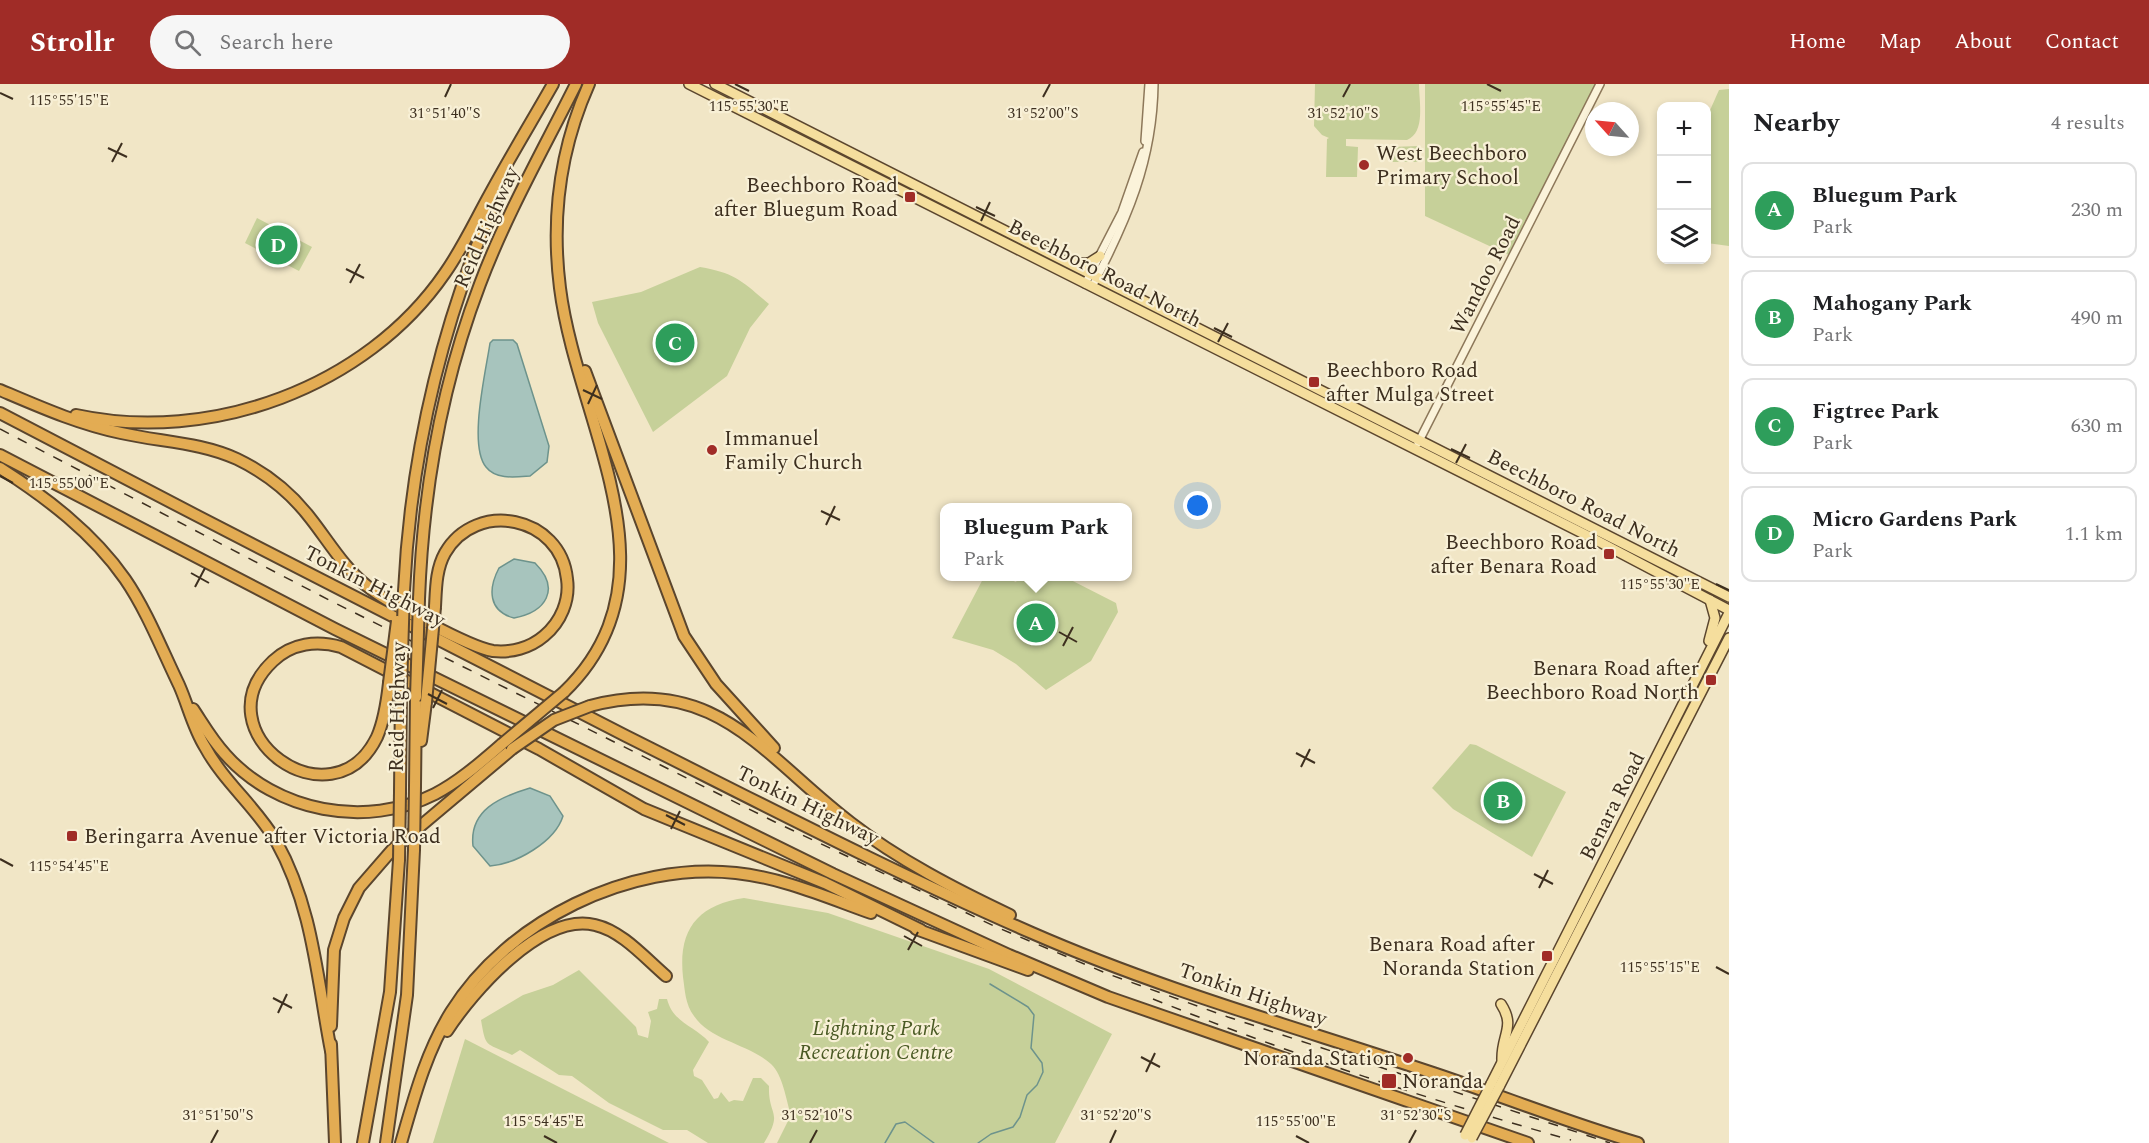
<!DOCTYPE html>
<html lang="en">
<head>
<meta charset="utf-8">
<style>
	body { margin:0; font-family:Spectral,serif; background:#f6f6f6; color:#202124 }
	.controls { position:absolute; right:18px; top:18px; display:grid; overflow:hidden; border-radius:12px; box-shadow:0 3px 9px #0003 }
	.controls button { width:54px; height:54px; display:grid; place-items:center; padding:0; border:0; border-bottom:2px solid #e0e0e0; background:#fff; color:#202124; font:30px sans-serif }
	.compass { position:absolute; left:1585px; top:18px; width:54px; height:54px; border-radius:50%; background:#fff; box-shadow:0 3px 9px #0003; rotate:297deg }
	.you { position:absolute; left:1198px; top:422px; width:21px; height:21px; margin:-15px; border:4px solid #fff; border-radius:50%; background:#1a73e8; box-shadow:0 0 0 9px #1a73e833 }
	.badge { display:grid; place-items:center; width:39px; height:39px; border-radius:50%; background:#a02c27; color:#fff; font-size:20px; font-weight:700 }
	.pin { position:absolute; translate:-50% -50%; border:3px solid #fff; box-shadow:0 2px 6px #0006 }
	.popup { position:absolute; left:940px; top:419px; width:192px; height:78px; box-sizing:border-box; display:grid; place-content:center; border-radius:12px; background:#fff; filter:drop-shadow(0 2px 4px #0005); font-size:20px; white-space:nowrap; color:#757577 }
	.popup b { font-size:22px; color:#202124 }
	.popup::after { content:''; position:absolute; left:50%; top:100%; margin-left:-12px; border:12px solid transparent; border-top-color:#fff }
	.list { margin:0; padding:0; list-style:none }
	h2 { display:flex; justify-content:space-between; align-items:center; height:78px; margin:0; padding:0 24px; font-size:26px }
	h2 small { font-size:20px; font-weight:400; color:#757577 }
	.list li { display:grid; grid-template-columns:39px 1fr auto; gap:18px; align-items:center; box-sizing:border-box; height:96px; margin:0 12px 12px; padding:0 12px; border:2px solid #e0e0e0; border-radius:12px }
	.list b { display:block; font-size:22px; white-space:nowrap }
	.list p { margin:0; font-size:20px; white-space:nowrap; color:#757577 }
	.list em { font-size:20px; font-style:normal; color:#757577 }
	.icon { flex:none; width:33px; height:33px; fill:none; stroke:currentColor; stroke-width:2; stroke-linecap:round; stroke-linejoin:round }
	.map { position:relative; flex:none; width:1729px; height:1059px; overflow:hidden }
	header { display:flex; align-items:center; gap:36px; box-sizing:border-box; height:84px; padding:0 30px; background:#a02c27; color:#fff }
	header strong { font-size:28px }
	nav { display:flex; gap:33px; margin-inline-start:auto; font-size:21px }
	.search { width:420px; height:54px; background:#f6f6f6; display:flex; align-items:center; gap:15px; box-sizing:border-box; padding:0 21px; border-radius:33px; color:#757577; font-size:22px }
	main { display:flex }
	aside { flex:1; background:#fff }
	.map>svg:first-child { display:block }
	.green { fill:#c6d099 }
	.water { fill:#a7c4bd; stroke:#6d938c; stroke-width:1.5 }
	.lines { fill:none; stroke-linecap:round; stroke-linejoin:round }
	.stream { stroke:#6d938c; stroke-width:1.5 }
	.tertiary-casing { stroke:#8d785a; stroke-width:10 }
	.primary-casing { stroke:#5b462e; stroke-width:12 }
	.motorway-casing { stroke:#5b462e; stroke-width:14 }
	.tertiary { stroke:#fbf3da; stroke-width:7 }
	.primary { stroke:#f5de9d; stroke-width:9 }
	.motorway { stroke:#e3ac53; stroke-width:10 }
	.rail { stroke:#3d2f1f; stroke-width:1.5; stroke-dasharray:10 10; stroke-linecap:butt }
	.primary-bridge-casing { stroke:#5b462e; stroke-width:12; stroke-linecap:butt }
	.motorway-bridge-casing { stroke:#5b462e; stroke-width:14; stroke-linecap:butt }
	.primary-bridge { stroke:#f5de9d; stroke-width:9 }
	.motorway-bridge { stroke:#e3ac53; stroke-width:10 }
	.ticks { fill:none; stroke:#3d2f1f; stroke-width:2 }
	.poi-dot { fill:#a02c27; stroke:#f8f0d6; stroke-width:2 }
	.labels { text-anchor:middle; stroke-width:4.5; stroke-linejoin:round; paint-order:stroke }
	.poi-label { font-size:21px; fill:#3d2f1f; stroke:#f8f0d6; text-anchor:start }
	.street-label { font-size:21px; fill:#3d2f1f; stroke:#f8f0d6 }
	.park-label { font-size:21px; font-style:italic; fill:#4a5a24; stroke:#f8f0d6 }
	.ticks-label { font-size:15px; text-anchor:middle; fill:#3d2f1f; stroke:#f8f0d6; stroke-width:4.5; stroke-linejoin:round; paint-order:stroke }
</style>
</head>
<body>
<header>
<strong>Strollr</strong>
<div class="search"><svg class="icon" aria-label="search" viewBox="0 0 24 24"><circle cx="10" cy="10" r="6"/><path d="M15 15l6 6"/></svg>Search here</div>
<nav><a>Home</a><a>Map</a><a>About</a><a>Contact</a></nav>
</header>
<main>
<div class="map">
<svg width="1729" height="1059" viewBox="0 0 1729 1059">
	<rect width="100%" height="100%" fill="#f1e6c6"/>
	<g class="green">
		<path d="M 1315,0 L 1419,0 C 1419,18 1426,48 1407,56 L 1346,55 L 1346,62 L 1358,63 L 1357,93 L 1326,93 L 1327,55 L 1329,54 L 1322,51 L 1314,42 Z"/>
		<path d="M 1425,0 L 1600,0 L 1513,173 L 1425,132 Z"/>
		<path d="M 1729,5 L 1729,162 L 1707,159 L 1707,33 L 1719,6 Z"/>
		<path d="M 1419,62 L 1419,78 L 1390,78 L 1391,63 Z"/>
		<path d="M 257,134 L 312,163 L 299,187 L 245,159 Z"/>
		<path d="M 700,183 C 735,189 742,197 769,220 L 750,244 L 727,292 L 653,348 L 598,239 L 592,218 L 641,208 Z"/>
		<path d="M 984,493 L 1004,493 L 1016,498 L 1019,493 L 1065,493 L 1116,519 L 1118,528 L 1091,577 L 1046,606 L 1016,580 L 993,566 L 952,554 Z"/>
		<path d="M 1470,660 L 1476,661 L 1566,708 L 1532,773 L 1453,725 L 1432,704 Z"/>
		<path d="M 744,814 L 828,829 L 989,885 L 1112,950 L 1055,1059 L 777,1059 L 791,1031 C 786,1016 783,991 771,980 C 749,960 711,957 694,932 C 685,920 685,906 683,893 C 678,846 697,821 744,814 Z"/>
		<path d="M 579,886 L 636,943 L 638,951 L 648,954 L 651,937 L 648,928 L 657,925 L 659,915 L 667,915 C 673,939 695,942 709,958 L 693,986 L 694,992 L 702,996 L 714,1015 L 718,1014 L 721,1008 L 729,1018 L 734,1016 L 743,1017 L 753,994 L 761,994 L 769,1002 C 768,1033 784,1026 764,1059 L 708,1059 L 687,1046 L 663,1046 L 609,1019 L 572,992 L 559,991 L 520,966 L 512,971 C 485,958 486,965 481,936 L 523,911 L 553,901 Z"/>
		<path d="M 465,955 L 669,1059 L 433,1059 Z"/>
	</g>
	<g class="water">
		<path d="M 493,256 L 513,256 L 517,260 L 549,362 L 547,378 L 530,392 C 516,393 496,396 486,383 C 468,361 486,287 490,259 Z"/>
		<path d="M 514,475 L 535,479 C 561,505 546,528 514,534 C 488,527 488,505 499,484 Z"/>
		<path d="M 530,704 L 550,712 L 563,732 C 555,758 516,780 490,782 L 473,762 C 469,726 500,713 530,704 Z"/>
	</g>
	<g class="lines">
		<g class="stream">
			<path d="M 885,1059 L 896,1040 L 905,1038 L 934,1059"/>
			<path d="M 978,1059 L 991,1050 L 1013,1043 L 1020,1033 L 1027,1011 L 1037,1001 L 1043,988 L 1042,979 L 1031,964 L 1034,931 L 1028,923 L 990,900"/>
		</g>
		<g class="tertiary-casing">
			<g id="tertiary">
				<path d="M 1145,57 L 1149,0"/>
				<path d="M 1085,200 L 1122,128 L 1143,68"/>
				<path d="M 1092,203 C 1127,136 1153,77 1154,0"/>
				<path d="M 1418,359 L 1600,0"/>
			</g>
		</g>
		<g class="primary-casing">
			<g id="primary">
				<path d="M 689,0 L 1592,454 L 1729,526"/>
				<path d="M 715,0 L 1729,513"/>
				<path d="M 1076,179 L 1089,179 L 1100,172"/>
				<path d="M 1709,557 L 1715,534 L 1710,516"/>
				<path d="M 1501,920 C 1516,943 1501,951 1502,976"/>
				<path d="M 1491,1000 L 1729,529"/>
				<path d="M 1499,1003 L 1729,554"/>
			</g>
		</g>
		<g class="motorway-casing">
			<g id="motorway">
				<path d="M 585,287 L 684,552 L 716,600 L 774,664"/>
				<path d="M 0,306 C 40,323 78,340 121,349 C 160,358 200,358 237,375 C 266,389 292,410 311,435 C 329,458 344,484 367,502 C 386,518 469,563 493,567 C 511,569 530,564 544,552 C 561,538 570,516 567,495 C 561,432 476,415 445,469 C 436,485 436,504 435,523"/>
				<path d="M 0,329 C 208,438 417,546 626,652 C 760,719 894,789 1032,849 C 1162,906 1299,944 1433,989 C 1502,1012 1569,1039 1638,1059"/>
				<path d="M 76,331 C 210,360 366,304 445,189 C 462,165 475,137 490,110 C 510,73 532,37 553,0"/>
				<path d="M 0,371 L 335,545 L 833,790 L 1009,871 L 1108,913 L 1528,1059"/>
				<path d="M 0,384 C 47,414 93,449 125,495 C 147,527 162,566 179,601 C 188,621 193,644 205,663 C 224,698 256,723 276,757 C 313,823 317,895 331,967"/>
				<path d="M 404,507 C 411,364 444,228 504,97"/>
				<path d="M 419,515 C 423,407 441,302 480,200 C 506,131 543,66 576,0"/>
				<path d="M 389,599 C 387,617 384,637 377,653 C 332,745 198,648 273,577 C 292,559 317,556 341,563 L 539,665 L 644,725 L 825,799 L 921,846"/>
				<path d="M 564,608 C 684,492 577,340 560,204 C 551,133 560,65 589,0"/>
				<path d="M 590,622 C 716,588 765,674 851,739 C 899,776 955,805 1010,831"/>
				<path d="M 193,625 C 203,640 212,656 225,670 C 276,728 366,745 435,710 C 460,697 481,678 502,660"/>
				<path d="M 421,657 L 426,618"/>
				<path d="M 415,702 L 416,613"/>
				<path d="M 400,708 L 401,605"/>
				<path d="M 916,845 L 1028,886"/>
				<path d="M 331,942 L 334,866 L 344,834 L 359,804 L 392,766 L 512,665"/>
				<path d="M 447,947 C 473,907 542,828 595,841 C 622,847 645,874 666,892"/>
				<path d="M 331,960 L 335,1059"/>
				<path d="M 363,1059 L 390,908 L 399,776"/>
				<path d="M 386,1059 L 407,911 L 414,766"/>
				<path d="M 401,1059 C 414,1014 426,968 451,928 C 507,837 630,777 736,789 C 783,794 826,813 871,829"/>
			</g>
		</g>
		<use href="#tertiary" class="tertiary"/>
		<use href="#primary" class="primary"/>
		<use href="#motorway" class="motorway"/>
		<g class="rail">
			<path d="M 0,345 L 329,516 L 775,738 L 994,842 L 1108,890 L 1228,933 L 1610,1059"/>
			<path d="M 1153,915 C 1290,970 1429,1016 1571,1056"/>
		</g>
		<g class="primary-bridge-casing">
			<g id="primary-bridge">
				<path d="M 1465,1051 L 1491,1000"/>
				<path d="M 1472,1054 L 1499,1003"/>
			</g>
		</g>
		<g class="motorway-bridge-casing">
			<g id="motorway-bridge">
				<path d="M 389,599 L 397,537"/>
				<path d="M 401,605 L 404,507"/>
				<path d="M 416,613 L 419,515"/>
				<path d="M 426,618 L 435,523"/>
				<path d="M 502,660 L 564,608"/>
				<path d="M 512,665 L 554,636 L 590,622"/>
				<path d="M 414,766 L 415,702"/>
				<path d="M 399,776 L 400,708"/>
			</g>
		</g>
		<use href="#primary-bridge" class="primary-bridge"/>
		<use href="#motorway-bridge" class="motorway-bridge"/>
	</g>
	<path class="ticks" d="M 735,0 L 749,7M 1487,0 L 1501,7M 0,9 L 13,15M 445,13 L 451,0M 1043,13 L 1050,0M 1343,13 L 1350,0M 108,64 L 127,73M 112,78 L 122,59M 976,123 L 995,132M 981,137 L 990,118M 346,185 L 364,194M 350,199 L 360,180M 1214,244 L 1232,253M 1218,258 L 1228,239M 583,306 L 602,315M 588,320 L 597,301M 1451,365 L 1470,374M 1456,379 L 1466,360M 0,392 L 13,399M 821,427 L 840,436M 826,441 L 835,422M 191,489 L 209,499M 1716,500 L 1729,506M 195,503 L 205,484M 1059,548 L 1077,558M 1063,562 L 1073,543M 428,610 L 447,620M 433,624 L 442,606M 1296,669 L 1315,679M 1301,683 L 1310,665M 666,731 L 685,741M 671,745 L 680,727M 0,775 L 13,782M 1534,790 L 1553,800M 1539,804 L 1548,786M 904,852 L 922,862M 908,866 L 918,848M 1716,883 L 1729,890M 273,914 L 292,924M 278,929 L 287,910M 1141,973 L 1160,983M 1146,988 L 1155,969M 544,1052 L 557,1059M 1296,1052 L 1309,1059M 211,1059 L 218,1046M 810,1059 L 817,1046M 1110,1059 L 1116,1046M 1409,1059 L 1416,1046"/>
	<g class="poi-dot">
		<circle cx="1364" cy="81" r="6"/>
		<rect x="904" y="107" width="12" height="12" rx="3"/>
		<rect x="1308" y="292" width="12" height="12" rx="3"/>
		<circle cx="712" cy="366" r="6"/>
		<rect x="1603" y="464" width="12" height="12" rx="3"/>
		<rect x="1705" y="590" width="12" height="12" rx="3"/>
		<rect x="66" y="746" width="12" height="12" rx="3"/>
		<rect x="1541" y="866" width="12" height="12" rx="3"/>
		<circle cx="1408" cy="974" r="6"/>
		<rect x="1381" y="989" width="16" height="16" rx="3"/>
	</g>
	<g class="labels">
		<g class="poi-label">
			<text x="1376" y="76">West Beechboro<tspan x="1376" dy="24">Primary School</tspan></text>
			<text x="898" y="108" text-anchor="end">Beechboro Road<tspan x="898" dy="24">after Bluegum Road</tspan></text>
			<text x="1326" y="293">Beechboro Road<tspan x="1326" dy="24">after Mulga Street</tspan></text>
			<text x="724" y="361">Immanuel<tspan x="724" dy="24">Family Church</tspan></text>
			<text x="1597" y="465" text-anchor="end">Beechboro Road<tspan x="1597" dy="24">after Benara Road</tspan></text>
			<text x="1699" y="591" text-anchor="end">Benara Road after<tspan x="1699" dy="24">Beechboro Road North</tspan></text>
			<text x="84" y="759">Beringarra Avenue after Victoria Road</text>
			<text x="1535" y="867" text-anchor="end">Benara Road after<tspan x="1535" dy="24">Noranda Station</tspan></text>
			<text x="1396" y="981" text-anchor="end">Noranda Station</text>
			<text x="1402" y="1004">Noranda</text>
		</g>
		<g class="street-label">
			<text transform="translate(486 143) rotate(-66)" y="7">Reid Highway</text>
			<text transform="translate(1105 189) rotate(27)" y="7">Beechboro Road North</text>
			<text transform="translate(1485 191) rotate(-63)" y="7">Wandoo Road</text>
			<text transform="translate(1584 419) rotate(27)" y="7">Beechboro Road North</text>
			<text transform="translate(375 502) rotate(27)" y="7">Tonkin Highway</text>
			<text transform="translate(397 623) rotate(-89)" y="7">Reid Highway</text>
			<text transform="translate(808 721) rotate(26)" y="7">Tonkin Highway</text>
			<text transform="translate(1612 722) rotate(-63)" y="7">Benara Road</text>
			<text transform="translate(1253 910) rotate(19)" y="7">Tonkin Highway</text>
		</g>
		<g class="park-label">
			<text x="876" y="951">Lightning Park<tspan x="876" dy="24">Recreation Centre</tspan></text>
		</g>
	</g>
	<g class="ticks-label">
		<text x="69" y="21">115°55'15"E</text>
		<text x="749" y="27">115°55'30"E</text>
		<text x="1501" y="27">115°55'45"E</text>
		<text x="445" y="34">31°51'40"S</text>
		<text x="1043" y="34">31°52'00"S</text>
		<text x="1343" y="34">31°52'10"S</text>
		<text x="69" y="404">115°55'00"E</text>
		<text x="1660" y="505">115°55'30"E</text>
		<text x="69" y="787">115°54'45"E</text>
		<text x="1660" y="888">115°55'15"E</text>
		<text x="218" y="1036">31°51'50"S</text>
		<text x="817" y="1036">31°52'10"S</text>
		<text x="1116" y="1036">31°52'20"S</text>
		<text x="1416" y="1036">31°52'30"S</text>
		<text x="544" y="1042">115°54'45"E</text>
		<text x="1296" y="1042">115°55'00"E</text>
	</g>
</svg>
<div class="controls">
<button>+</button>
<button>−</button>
<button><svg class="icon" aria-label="layers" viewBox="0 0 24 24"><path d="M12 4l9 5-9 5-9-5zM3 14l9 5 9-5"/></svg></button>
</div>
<svg class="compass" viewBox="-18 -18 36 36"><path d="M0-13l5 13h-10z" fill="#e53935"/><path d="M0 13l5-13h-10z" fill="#757577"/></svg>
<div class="you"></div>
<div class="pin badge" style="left:1036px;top:539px;background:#2e9e5b">A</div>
<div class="popup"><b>Bluegum Park</b>Park</div>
<div class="pin badge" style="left:1503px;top:717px;background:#2e9e5b">B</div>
<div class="pin badge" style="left:675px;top:259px;background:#2e9e5b">C</div>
<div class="pin badge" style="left:278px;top:161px;background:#2e9e5b">D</div>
</div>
<aside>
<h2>Nearby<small>4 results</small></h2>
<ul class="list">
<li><span class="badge" style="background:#2e9e5b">A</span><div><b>Bluegum Park</b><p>Park</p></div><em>230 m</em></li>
<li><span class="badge" style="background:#2e9e5b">B</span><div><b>Mahogany Park</b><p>Park</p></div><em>490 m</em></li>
<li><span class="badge" style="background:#2e9e5b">C</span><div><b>Figtree Park</b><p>Park</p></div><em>630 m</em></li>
<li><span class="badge" style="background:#2e9e5b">D</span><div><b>Micro Gardens Park</b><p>Park</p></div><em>1.1 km</em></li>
</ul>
</aside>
</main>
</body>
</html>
